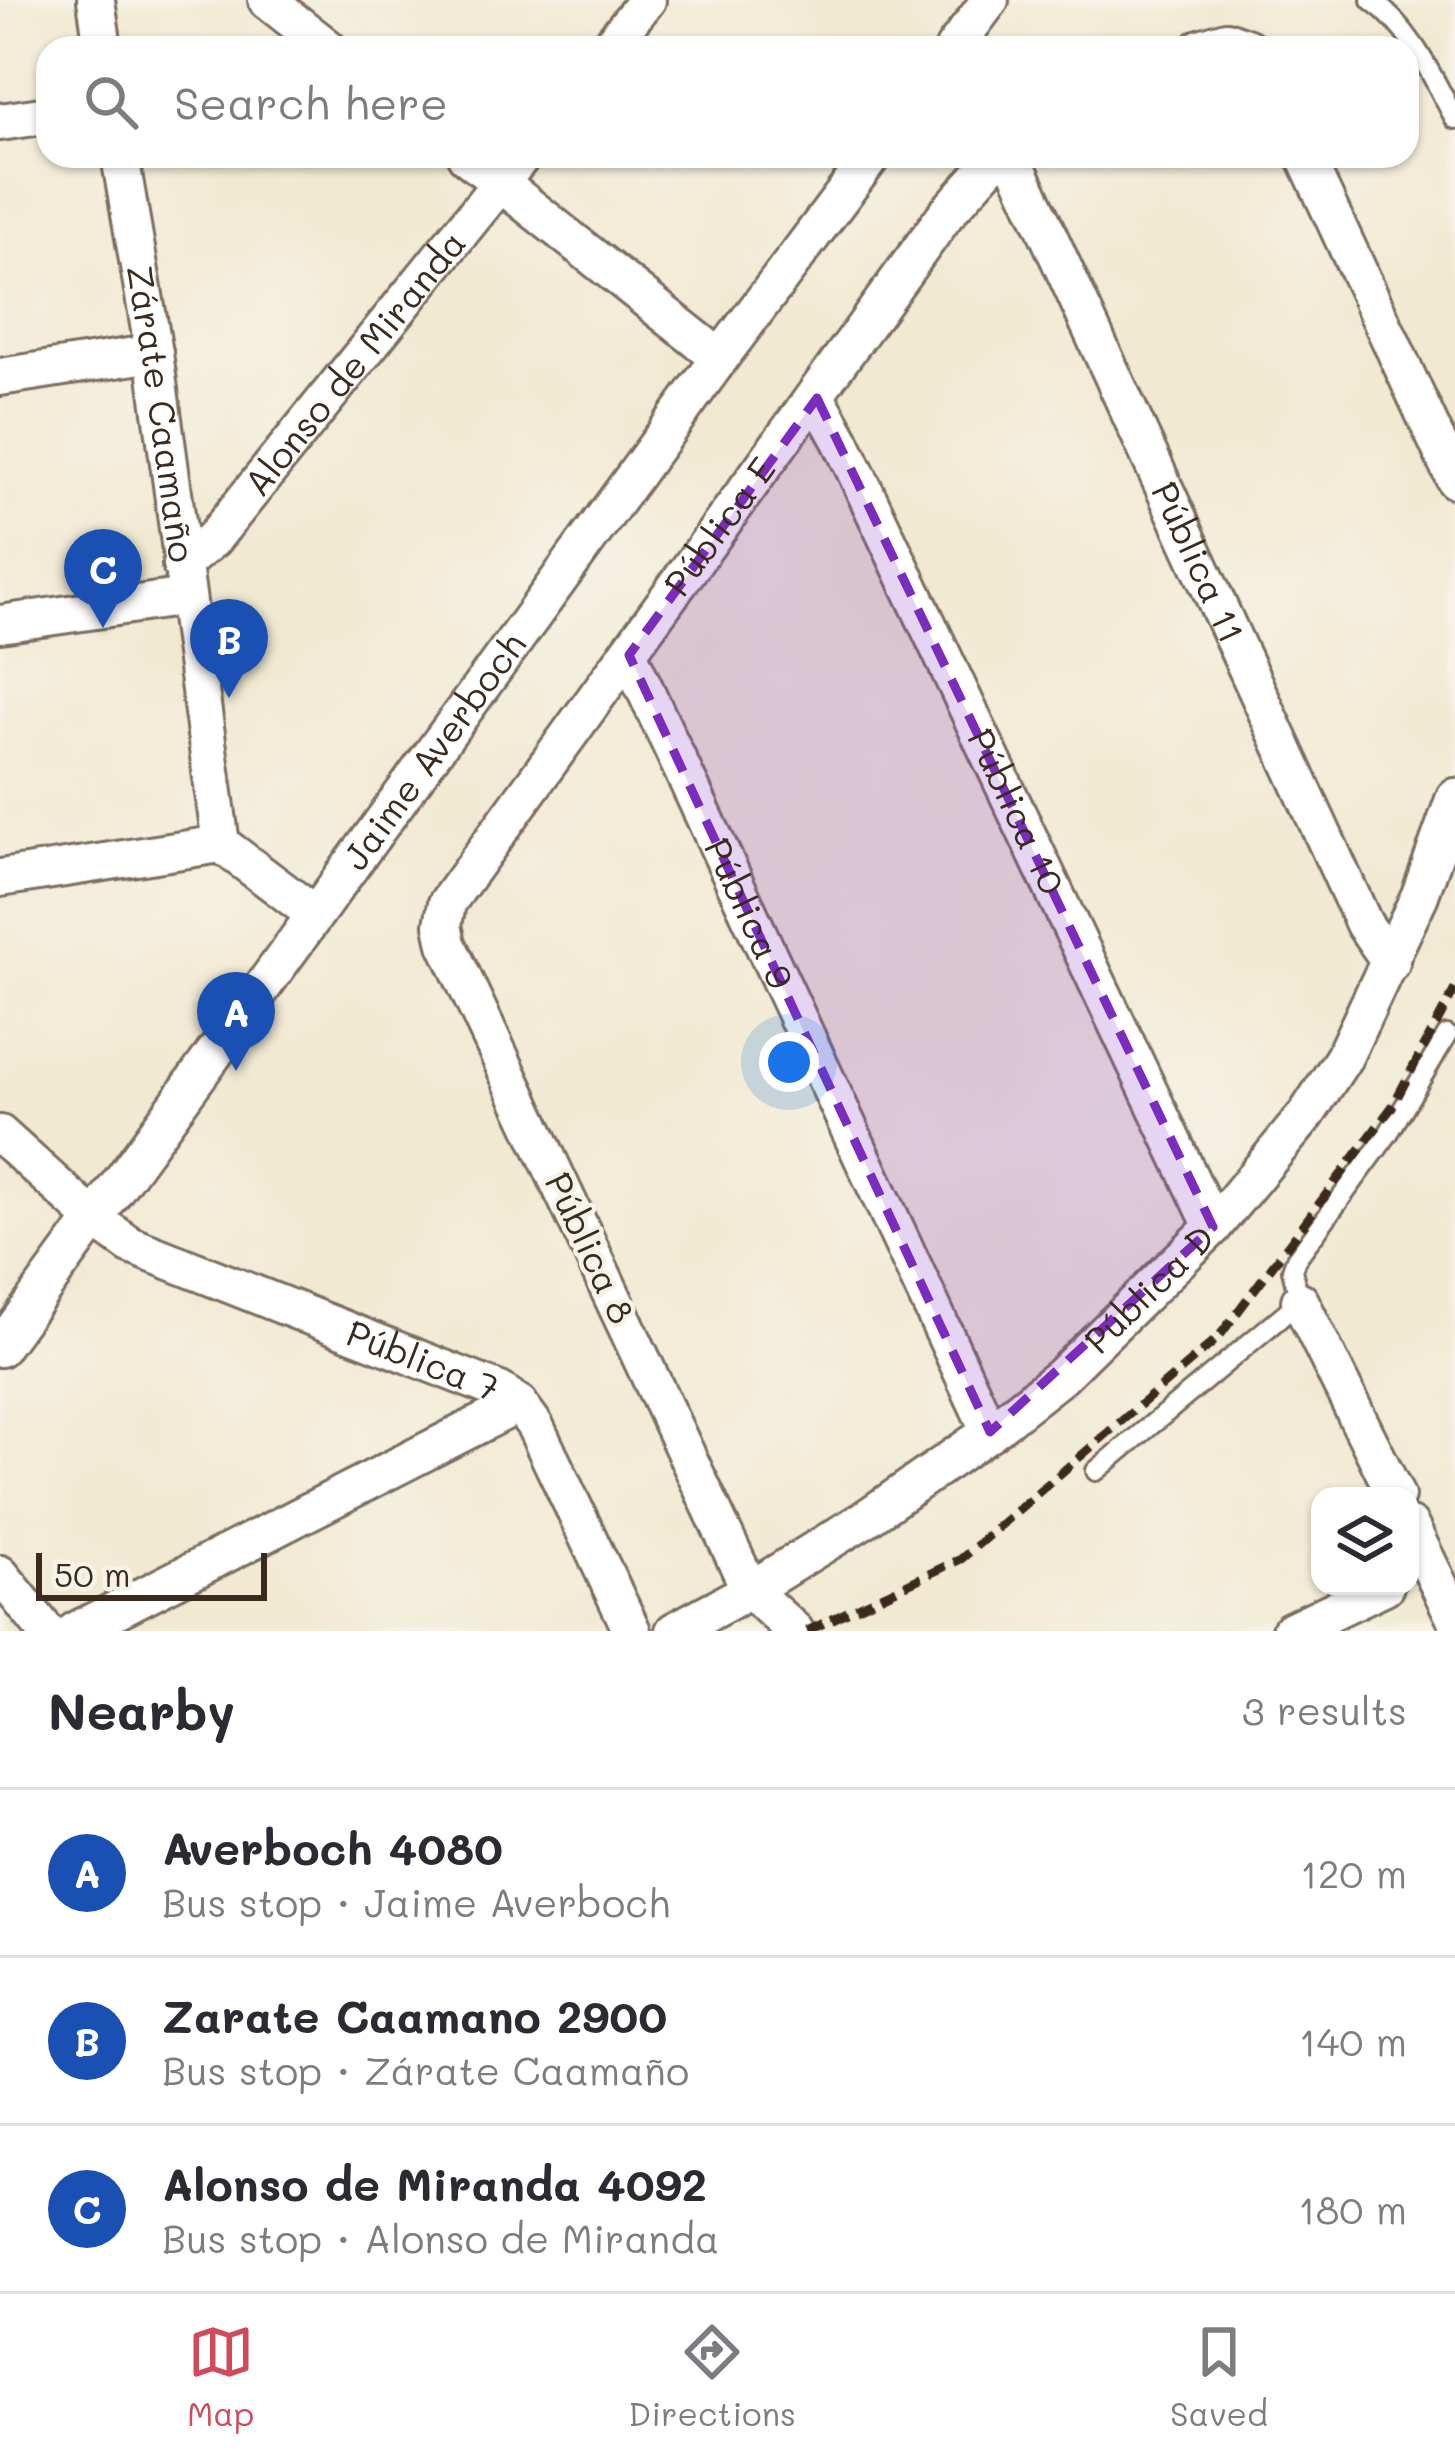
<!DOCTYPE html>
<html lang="en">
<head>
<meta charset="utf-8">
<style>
	body { margin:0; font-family:Mali,sans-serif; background:#f7f7f7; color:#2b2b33 }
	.controls { position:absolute; right:36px; bottom:36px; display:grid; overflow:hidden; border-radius:24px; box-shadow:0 3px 9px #0004 }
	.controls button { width:108px; height:108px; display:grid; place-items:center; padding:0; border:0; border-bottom:3px solid #e1e1e2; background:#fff; color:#2b2b33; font:60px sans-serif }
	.scale { position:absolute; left:36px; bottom:30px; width:231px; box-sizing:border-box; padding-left:12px; border:6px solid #3b2a1e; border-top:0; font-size:33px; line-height:42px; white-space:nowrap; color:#3b2a1e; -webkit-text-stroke:9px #f7f3e8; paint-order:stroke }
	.you { position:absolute; left:789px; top:1062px; width:42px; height:42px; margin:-30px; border:9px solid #fff; border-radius:50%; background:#1a73e8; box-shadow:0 0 0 18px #1a73e833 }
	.badge { display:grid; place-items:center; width:78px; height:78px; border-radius:50%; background:#d1495b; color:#fff; font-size:39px; font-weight:700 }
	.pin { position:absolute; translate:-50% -99px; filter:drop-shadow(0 3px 6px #0008) }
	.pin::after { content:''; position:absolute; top:63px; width:42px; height:36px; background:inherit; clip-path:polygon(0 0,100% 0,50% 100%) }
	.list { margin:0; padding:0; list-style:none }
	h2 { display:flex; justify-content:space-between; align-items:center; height:156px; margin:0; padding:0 48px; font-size:51px }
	h2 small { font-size:39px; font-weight:400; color:#7c7c81 }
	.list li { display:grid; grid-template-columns:78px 1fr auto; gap:36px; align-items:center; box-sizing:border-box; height:168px; padding:0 48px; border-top:3px solid #e1e1e2 }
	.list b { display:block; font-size:45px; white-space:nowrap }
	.list p { margin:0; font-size:39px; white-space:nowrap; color:#7c7c81 }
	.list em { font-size:39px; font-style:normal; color:#7c7c81 }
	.icon { flex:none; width:66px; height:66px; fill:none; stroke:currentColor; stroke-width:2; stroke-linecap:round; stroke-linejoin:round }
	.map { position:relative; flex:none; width:1455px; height:1631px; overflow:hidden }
	.search { position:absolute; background:#fff; box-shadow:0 3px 9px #0004; left:36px; right:36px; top:36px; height:132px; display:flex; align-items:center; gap:30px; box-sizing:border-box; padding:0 42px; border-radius:36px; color:#7c7c81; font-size:45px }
	.sheet { height:660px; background:#fff }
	nav { display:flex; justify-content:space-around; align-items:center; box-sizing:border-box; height:168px; border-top:3px solid #e1e1e2; background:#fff; font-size:33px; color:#7c7c81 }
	nav a { display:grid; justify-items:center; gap:6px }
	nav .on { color:#d1495b }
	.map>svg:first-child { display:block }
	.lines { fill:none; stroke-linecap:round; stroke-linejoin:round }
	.lane-casing { stroke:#7b6d5d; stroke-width:24 }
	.street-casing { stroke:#7b6d5d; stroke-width:42 }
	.lane { stroke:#fff; stroke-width:18 }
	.street { stroke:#fff; stroke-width:36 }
	.rail { stroke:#3b2a1e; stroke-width:9; stroke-dasharray:18 9; stroke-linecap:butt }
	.marked { fill:#7b2cbf; fill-opacity:0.2; stroke:#7b2cbf; stroke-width:9; stroke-dasharray:24 15; stroke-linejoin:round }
	.labels { text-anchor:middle; stroke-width:9; stroke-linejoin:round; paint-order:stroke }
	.street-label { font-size:36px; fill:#3b2a1e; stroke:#f7f3e8 }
</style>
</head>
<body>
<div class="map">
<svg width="1455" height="1631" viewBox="0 0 1455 1631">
	<rect width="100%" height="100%" fill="#f7f3e8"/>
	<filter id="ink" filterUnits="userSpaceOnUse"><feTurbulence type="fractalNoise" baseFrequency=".00833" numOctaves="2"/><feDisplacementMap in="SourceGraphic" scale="24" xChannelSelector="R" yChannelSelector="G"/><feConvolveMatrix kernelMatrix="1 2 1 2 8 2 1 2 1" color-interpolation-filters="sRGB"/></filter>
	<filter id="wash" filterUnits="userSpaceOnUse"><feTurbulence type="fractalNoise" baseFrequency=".004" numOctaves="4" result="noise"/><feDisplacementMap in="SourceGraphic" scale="48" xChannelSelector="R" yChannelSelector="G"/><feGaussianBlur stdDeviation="2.7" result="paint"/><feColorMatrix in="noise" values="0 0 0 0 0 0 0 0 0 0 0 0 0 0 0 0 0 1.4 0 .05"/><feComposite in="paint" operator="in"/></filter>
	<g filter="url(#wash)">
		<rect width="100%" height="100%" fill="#f1e9d2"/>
	</g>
	<g filter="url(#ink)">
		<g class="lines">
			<g class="lane-casing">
				<g id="lane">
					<path d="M 1371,0 C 1411,28 1432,76 1455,119"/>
					<path d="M 1096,1471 L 1300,1301 L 1292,1270 L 1296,1259 L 1388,1134 L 1447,1035"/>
				</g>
			</g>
			<g class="street-casing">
				<g id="street">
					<path d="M 96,0 L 103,48"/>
					<path d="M 267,0 L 328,48"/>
					<path d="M 608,48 L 647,0"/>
					<path d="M 954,48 L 990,0"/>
					<path d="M 1200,48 L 1226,40 L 1248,48"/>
					<path d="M 0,122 L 48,115"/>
					<path id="s1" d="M 120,156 L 154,353 L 221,844 L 314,914"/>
					<path d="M 466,156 L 720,358"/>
					<path id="s2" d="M 1012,156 L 1364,924 L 1391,963"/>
					<path d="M 1305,156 L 1455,480"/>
					<path d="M 0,377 L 154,353"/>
					<path id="s3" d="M 817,398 L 841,441 L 1213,1227"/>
					<path id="s4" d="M 181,565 L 213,539 L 522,156"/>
					<path d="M 0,624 L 185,597"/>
					<path id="s5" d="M 629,655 L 990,1432"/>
					<path d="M 0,878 L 221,844"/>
					<path id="s6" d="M 0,1134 L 94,1219 L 130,1245 L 500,1391 L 519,1404 L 535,1426 L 632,1631"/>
					<path d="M 1300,1301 L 1396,1496"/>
					<path id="s7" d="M 0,1348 L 720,358 L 872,156"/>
					<path d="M 1410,1526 L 1455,1618"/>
					<path d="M 0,1574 L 46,1631"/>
					<path d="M 75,1631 L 519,1404"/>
					<path id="s8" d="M 674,1631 L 750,1590 L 865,1519 L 990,1432 L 1060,1377 L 1213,1227 L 1306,1115 L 1344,1057 L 1420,895 L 1455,797"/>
					<path id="s9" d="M 795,1631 L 750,1590 L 447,944 L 443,925 L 447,903 L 946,214 L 998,156"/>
					<path d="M 1290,1631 L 1385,1586"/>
				</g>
			</g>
			<use href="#lane" class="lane"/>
			<use href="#street" class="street"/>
			<path class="rail" d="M 807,1631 L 961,1559 L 1218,1338 L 1392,1107 L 1455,989"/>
		</g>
	</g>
	<path class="marked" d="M 817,398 L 1213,1227 L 990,1432 L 629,655 Z"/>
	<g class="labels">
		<g class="street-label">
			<text dy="13" stroke="none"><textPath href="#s4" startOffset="267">Alonso de Miranda</textPath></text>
			<text dy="13" stroke="none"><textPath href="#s1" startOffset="261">Zárate Caamaño</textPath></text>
			<text dy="13" stroke="none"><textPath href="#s9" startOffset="1281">Pública E</textPath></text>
			<text dy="13" stroke="none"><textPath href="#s2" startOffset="447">Pública 11</textPath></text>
			<text dy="13" stroke="none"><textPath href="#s7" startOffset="738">Jaime Averboch</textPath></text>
			<text dy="13" stroke="none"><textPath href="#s3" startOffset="459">Pública 10</textPath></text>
			<text dy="13" stroke="none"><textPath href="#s5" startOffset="285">Pública 9</textPath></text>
			<text transform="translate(590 1248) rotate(65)" y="13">Pública 8</text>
			<text dy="13" stroke="none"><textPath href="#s8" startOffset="588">Pública D</textPath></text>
			<text dy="13" stroke="none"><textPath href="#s6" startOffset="486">Pública 7</textPath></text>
		</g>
	</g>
</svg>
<div class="controls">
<button><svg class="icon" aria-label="layers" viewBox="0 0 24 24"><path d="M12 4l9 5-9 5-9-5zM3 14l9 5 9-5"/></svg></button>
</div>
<div class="scale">50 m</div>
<div class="you"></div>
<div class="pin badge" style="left:236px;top:1071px;background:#1a4fb4">A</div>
<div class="pin badge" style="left:229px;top:698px;background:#1a4fb4">B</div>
<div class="pin badge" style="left:103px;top:628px;background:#1a4fb4">C</div>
<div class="search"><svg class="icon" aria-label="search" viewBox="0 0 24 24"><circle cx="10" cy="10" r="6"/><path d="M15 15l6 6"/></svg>Search here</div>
</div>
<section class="sheet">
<h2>Nearby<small>3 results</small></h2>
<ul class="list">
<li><span class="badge" style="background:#1a4fb4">A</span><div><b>Averboch 4080</b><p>Bus stop · Jaime Averboch</p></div><em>120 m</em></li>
<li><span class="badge" style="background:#1a4fb4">B</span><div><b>Zarate Caamano 2900</b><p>Bus stop · Zárate Caamaño</p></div><em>140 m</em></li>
<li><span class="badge" style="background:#1a4fb4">C</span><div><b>Alonso de Miranda 4092</b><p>Bus stop · Alonso de Miranda</p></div><em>180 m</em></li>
</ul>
</section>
<nav>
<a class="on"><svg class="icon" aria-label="map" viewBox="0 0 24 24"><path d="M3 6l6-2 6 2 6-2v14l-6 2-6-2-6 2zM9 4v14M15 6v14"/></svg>Map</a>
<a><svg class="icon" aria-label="directions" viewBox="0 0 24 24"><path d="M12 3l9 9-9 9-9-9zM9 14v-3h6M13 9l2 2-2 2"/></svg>Directions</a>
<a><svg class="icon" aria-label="saved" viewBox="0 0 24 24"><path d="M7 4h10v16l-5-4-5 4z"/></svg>Saved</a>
</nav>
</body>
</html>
